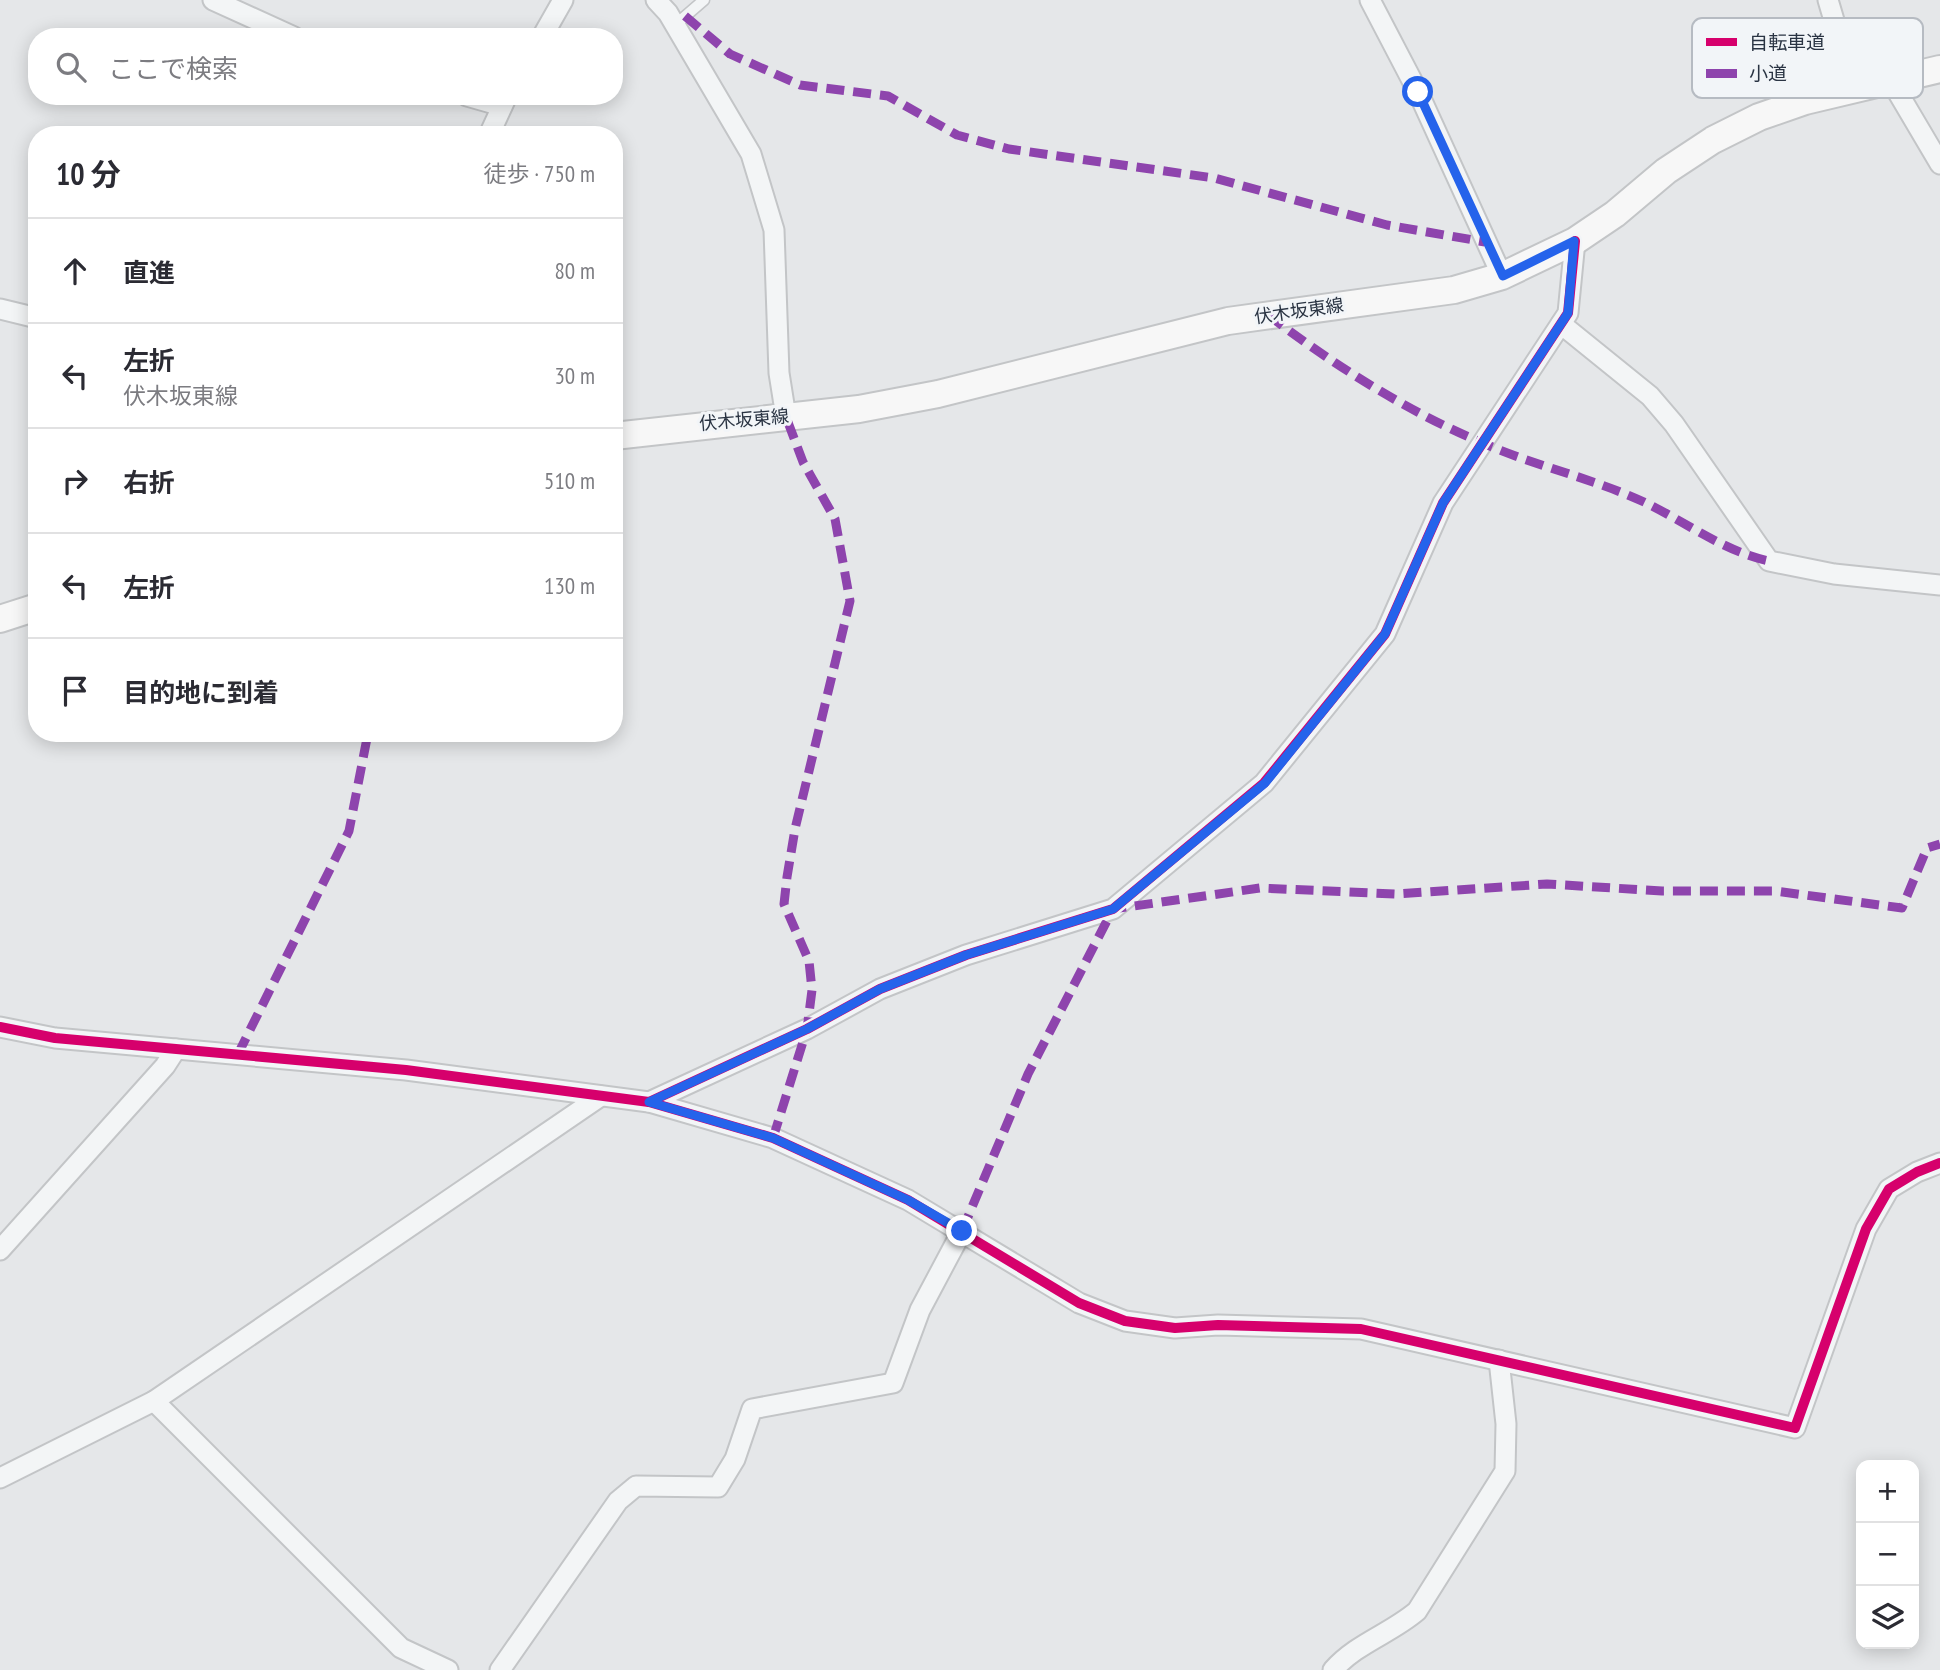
<!DOCTYPE html>
<html lang="ja">
<head>
<meta charset="utf-8">
<style>
	body { margin:0; font-family:"PT Sans Narrow","Noto Sans JP",sans-serif; background:#f2f2f3; color:#2b2b33 }
	.controls { position:absolute; right:21px; bottom:21px; display:grid; overflow:hidden; border-radius:14px; box-shadow:0 4px 18px #0003 }
	.controls button { width:63px; height:63px; display:grid; place-items:center; padding:0; border:0; border-bottom:2px solid #e1e1e2; background:#fff; color:#2b2b33; font:35px sans-serif }
	.stop { position:absolute; width:21px; height:21px; margin:-16px; border:5px solid #2563eb; border-radius:50%; background:#fff }
	.stop.end { background:#2563eb; border-color:#fff; box-shadow:0 2px 7px #0008 }
	.list { margin:0; padding:0; list-style:none }
	h2 { display:flex; justify-content:space-between; align-items:center; height:91px; margin:0; padding:0 28px; font-size:30px }
	h2 small { font-size:23px; font-weight:400; color:#7c7c81 }
	.list li { display:grid; grid-template-columns:46px 1fr auto; gap:21px; align-items:center; box-sizing:border-box; height:105px; padding:0 28px; border-top:2px solid #e1e1e2 }
	.list b { display:block; font-size:26px; white-space:nowrap }
	.list p { margin:0; font-size:23px; white-space:nowrap; color:#7c7c81 }
	.list em { font-size:23px; font-style:normal; color:#7c7c81 }
	.icon { flex:none; width:38px; height:38px; fill:none; stroke:currentColor; stroke-width:2; stroke-linecap:round; stroke-linejoin:round }
	.map { position:relative; flex:none; width:1940px; height:1670px; overflow:hidden }
	.search { position:absolute; background:#fff; box-shadow:0 4px 18px #0003; left:28px; top:28px; width:595px; height:77px; display:flex; align-items:center; gap:18px; box-sizing:border-box; padding:0 24px; border-radius:28px; color:#7c7c81; font-size:26px }
	.panel { position:absolute; background:#fff; box-shadow:0 4px 18px #0003; left:28px; top:126px; width:595px; height:616px; border-radius:28px }
	.map>svg:first-child { display:block }
	.lines { fill:none; stroke-linecap:round; stroke-linejoin:round }
	.lane-casing { stroke:#c3c5c7; stroke-width:13 }
	.street-casing { stroke:#c3c5c7; stroke-width:23 }
	.secondary-casing { stroke:#c3c5c7; stroke-width:30 }
	.lane { stroke:#f3f5f6; stroke-width:10 }
	.street { stroke:#f3f5f6; stroke-width:19 }
	.secondary { stroke:#f7f7f7; stroke-width:26 }
	.quiet { stroke:#8e44ad; stroke-width:9; stroke-dasharray:18 9; stroke-linecap:butt }
	.cycleway-casing { stroke:#f2f5f8; stroke-width:15 }
	.cycleway { stroke:#d6006c; stroke-width:10 }
	.route { stroke:#2563eb; stroke-width:9 }
	.labels { text-anchor:middle; stroke-width:6; stroke-linejoin:round; paint-order:stroke }
	.street-label { font-size:18px; fill:#2a3443; stroke:#f2f5f8 }
	.key { fill:#f2f5f8; stroke:#b6bbc2; stroke-width:2 }
	.key-label { font-size:19px; fill:#2a3443 }
</style>
</head>
<body>
<div class="map">
<svg width="1940" height="1670" viewBox="0 0 1940 1670">
	<rect width="100%" height="100%" fill="#e5e7e9"/>
	<g class="lines">
		<g class="lane-casing">
			<path id="lane" d="M 675,25 L 704,0"/>
		</g>
		<g class="street-casing">
			<g id="street">
				<path d="M 213,0 L 294,37"/>
				<path d="M 656,0 L 668,13 L 751,154 L 774,230 L 779,373 L 786,417"/>
				<path d="M 1370,0 L 1418,92 L 1502,276"/>
				<path d="M 1828,0 L 1854,88"/>
				<path d="M 542,37 L 563,0"/>
				<path d="M 1891,81 L 1940,164"/>
				<path d="M 467,96 L 502,106"/>
				<path d="M 489,135 L 507,96"/>
				<path d="M 0,309 L 37,318"/>
				<path d="M 1561,324 L 1650,396 L 1674,424 L 1769,561 L 1834,574 L 1940,585"/>
				<path d="M 0,1027 L 55,1038 L 406,1070 L 649,1102 L 773,1138 L 908,1200 L 1079,1303 L 1125,1321 L 1175,1328 L 1218,1325 L 1361,1329 L 1795,1428 L 1866,1229 L 1889,1189 L 1917,1172 L 1940,1163"/>
				<path d="M 649,1102 L 807,1029 L 880,989 L 966,955 L 1113,909 L 1264,783 L 1385,634 L 1443,503 L 1568,313 L 1575,241"/>
				<path d="M 0,1250 L 165,1066 L 176,1049"/>
				<path d="M 154,1401 L 401,1648 L 448,1670"/>
				<path d="M 0,1478 L 154,1401 L 601,1096"/>
				<path d="M 500,1670 L 618,1501 L 636,1486 L 718,1487 L 735,1459 L 752,1409 L 893,1383 L 920,1310 L 962,1231"/>
				<path d="M 1333,1670 C 1357,1643 1390,1634 1417,1611 L 1505,1471 L 1506,1424 L 1499,1360"/>
			</g>
		</g>
		<g class="secondary-casing">
			<g id="secondary">
				<path d="M 614,436 L 859,409 L 938,394 L 1228,321 L 1454,290 L 1502,276 L 1575,241 L 1615,214 L 1666,171 L 1713,140 L 1759,117 L 1805,101 L 1940,69"/>
				<path d="M 0,619 L 37,607"/>
			</g>
		</g>
		<use href="#lane" class="lane"/>
		<use href="#street" class="street"/>
		<use href="#secondary" class="secondary"/>
		<g class="quiet">
			<path d="M 685,16 L 730,54 L 800,85 L 888,96 L 957,135 L 1009,149 L 1214,178 L 1387,225 L 1485,242"/>
			<path d="M 1268,315 C 1334,365 1406,411 1483,443 C 1535,466 1592,478 1644,502 C 1684,521 1725,552 1769,561"/>
			<path d="M 238,1054 L 349,831 L 368,733"/>
			<path d="M 773,1138 L 807,1029 L 812,990 L 809,961 L 784,904 L 787,877 L 795,829 L 850,601 L 835,519 L 803,462 L 786,417"/>
			<path d="M 962,1231 L 1028,1074 L 1113,909 L 1260,888 L 1396,894 L 1547,884 L 1662,891 L 1775,891 L 1902,908 L 1927,848 L 1940,844"/>
		</g>
		<g class="cycleway-casing">
			<g id="cycleway">
				<path d="M 0,1027 L 55,1038 L 406,1070 L 649,1102 L 773,1138 L 908,1200 L 1079,1303 L 1125,1321 L 1175,1328 L 1218,1325 L 1361,1329 L 1795,1428 L 1866,1229 L 1889,1189 L 1917,1172 L 1940,1163"/>
				<path d="M 649,1102 L 807,1029 L 880,989 L 966,955 L 1113,909 L 1264,783 L 1385,634 L 1443,503 L 1568,313 L 1575,241"/>
			</g>
		</g>
		<use href="#cycleway" class="cycleway"/>
	</g>
	<g class="lines">
		<path class="route" d="M 962,1231 L 908,1200 L 773,1138 L 649,1102 L 807,1029 L 880,989 L 966,955 L 1113,909 L 1265,783 L 1385,634 L 1443,503 L 1568,313 L 1574,241 L 1503,276 L 1418,92"/>
	</g>
	<g class="labels">
		<g class="street-label">
			<text transform="translate(1299 311) rotate(-8)" y="6">伏木坂東線</text>
			<text transform="translate(744 420) rotate(-5)" y="6">伏木坂東線</text>
		</g>
	</g>
	<rect x="1692" y="18" width="231" height="80" rx="10" class="key"/>
	<rect x="1706" y="38" width="31" height="8" fill="#d6006c"/>
	<rect x="1706" y="69" width="31" height="9" fill="#8e44ad"/>
	<g class="key-label">
		<text x="1749" y="49">自転車道</text>
		<text x="1749" y="80">小道</text>
	</g>
</svg>
<div class="controls">
<button>+</button>
<button>−</button>
<button><svg class="icon" aria-label="layers" viewBox="0 0 24 24"><path d="M12 4l9 5-9 5-9-5zM3 14l9 5 9-5"/></svg></button>
</div>
<div class="stop" style="left:1418px;top:92px"></div>
<div class="stop end" style="left:962px;top:1231px"></div>
<div class="search"><svg class="icon" aria-label="search" viewBox="0 0 24 24"><circle cx="10" cy="10" r="6"/><path d="M15 15l6 6"/></svg>ここで検索</div>
<section class="panel">
<h2>10 分<small>徒歩 · 750 m</small></h2>
<ul class="list">
<li><svg class="icon" aria-label="ahead" viewBox="0 0 24 24"><path d="M12 20V5M6 11l6-6 6 6"/></svg><div><b>直進</b></div><em>80 m</em></li>
<li><svg class="icon" aria-label="left" viewBox="0 0 24 24"><path d="M17 20v-9H6M10 6l-5 5 5 5"/></svg><div><b>左折</b><p>伏木坂東線</p></div><em>30 m</em></li>
<li><svg class="icon" aria-label="right" viewBox="0 0 24 24"><path d="M7 20v-9h11M14 6l5 5-5 5"/></svg><div><b>右折</b></div><em>510 m</em></li>
<li><svg class="icon" aria-label="left" viewBox="0 0 24 24"><path d="M17 20v-9H6M10 6l-5 5 5 5"/></svg><div><b>左折</b></div><em>130 m</em></li>
<li><svg class="icon" aria-label="arrive" viewBox="0 0 24 24"><path d="M6 21V4h12l-3 4 3 4H6"/></svg><div><b>目的地に到着</b></div></li>
</ul>
</section>
</div>
</body>
</html>
